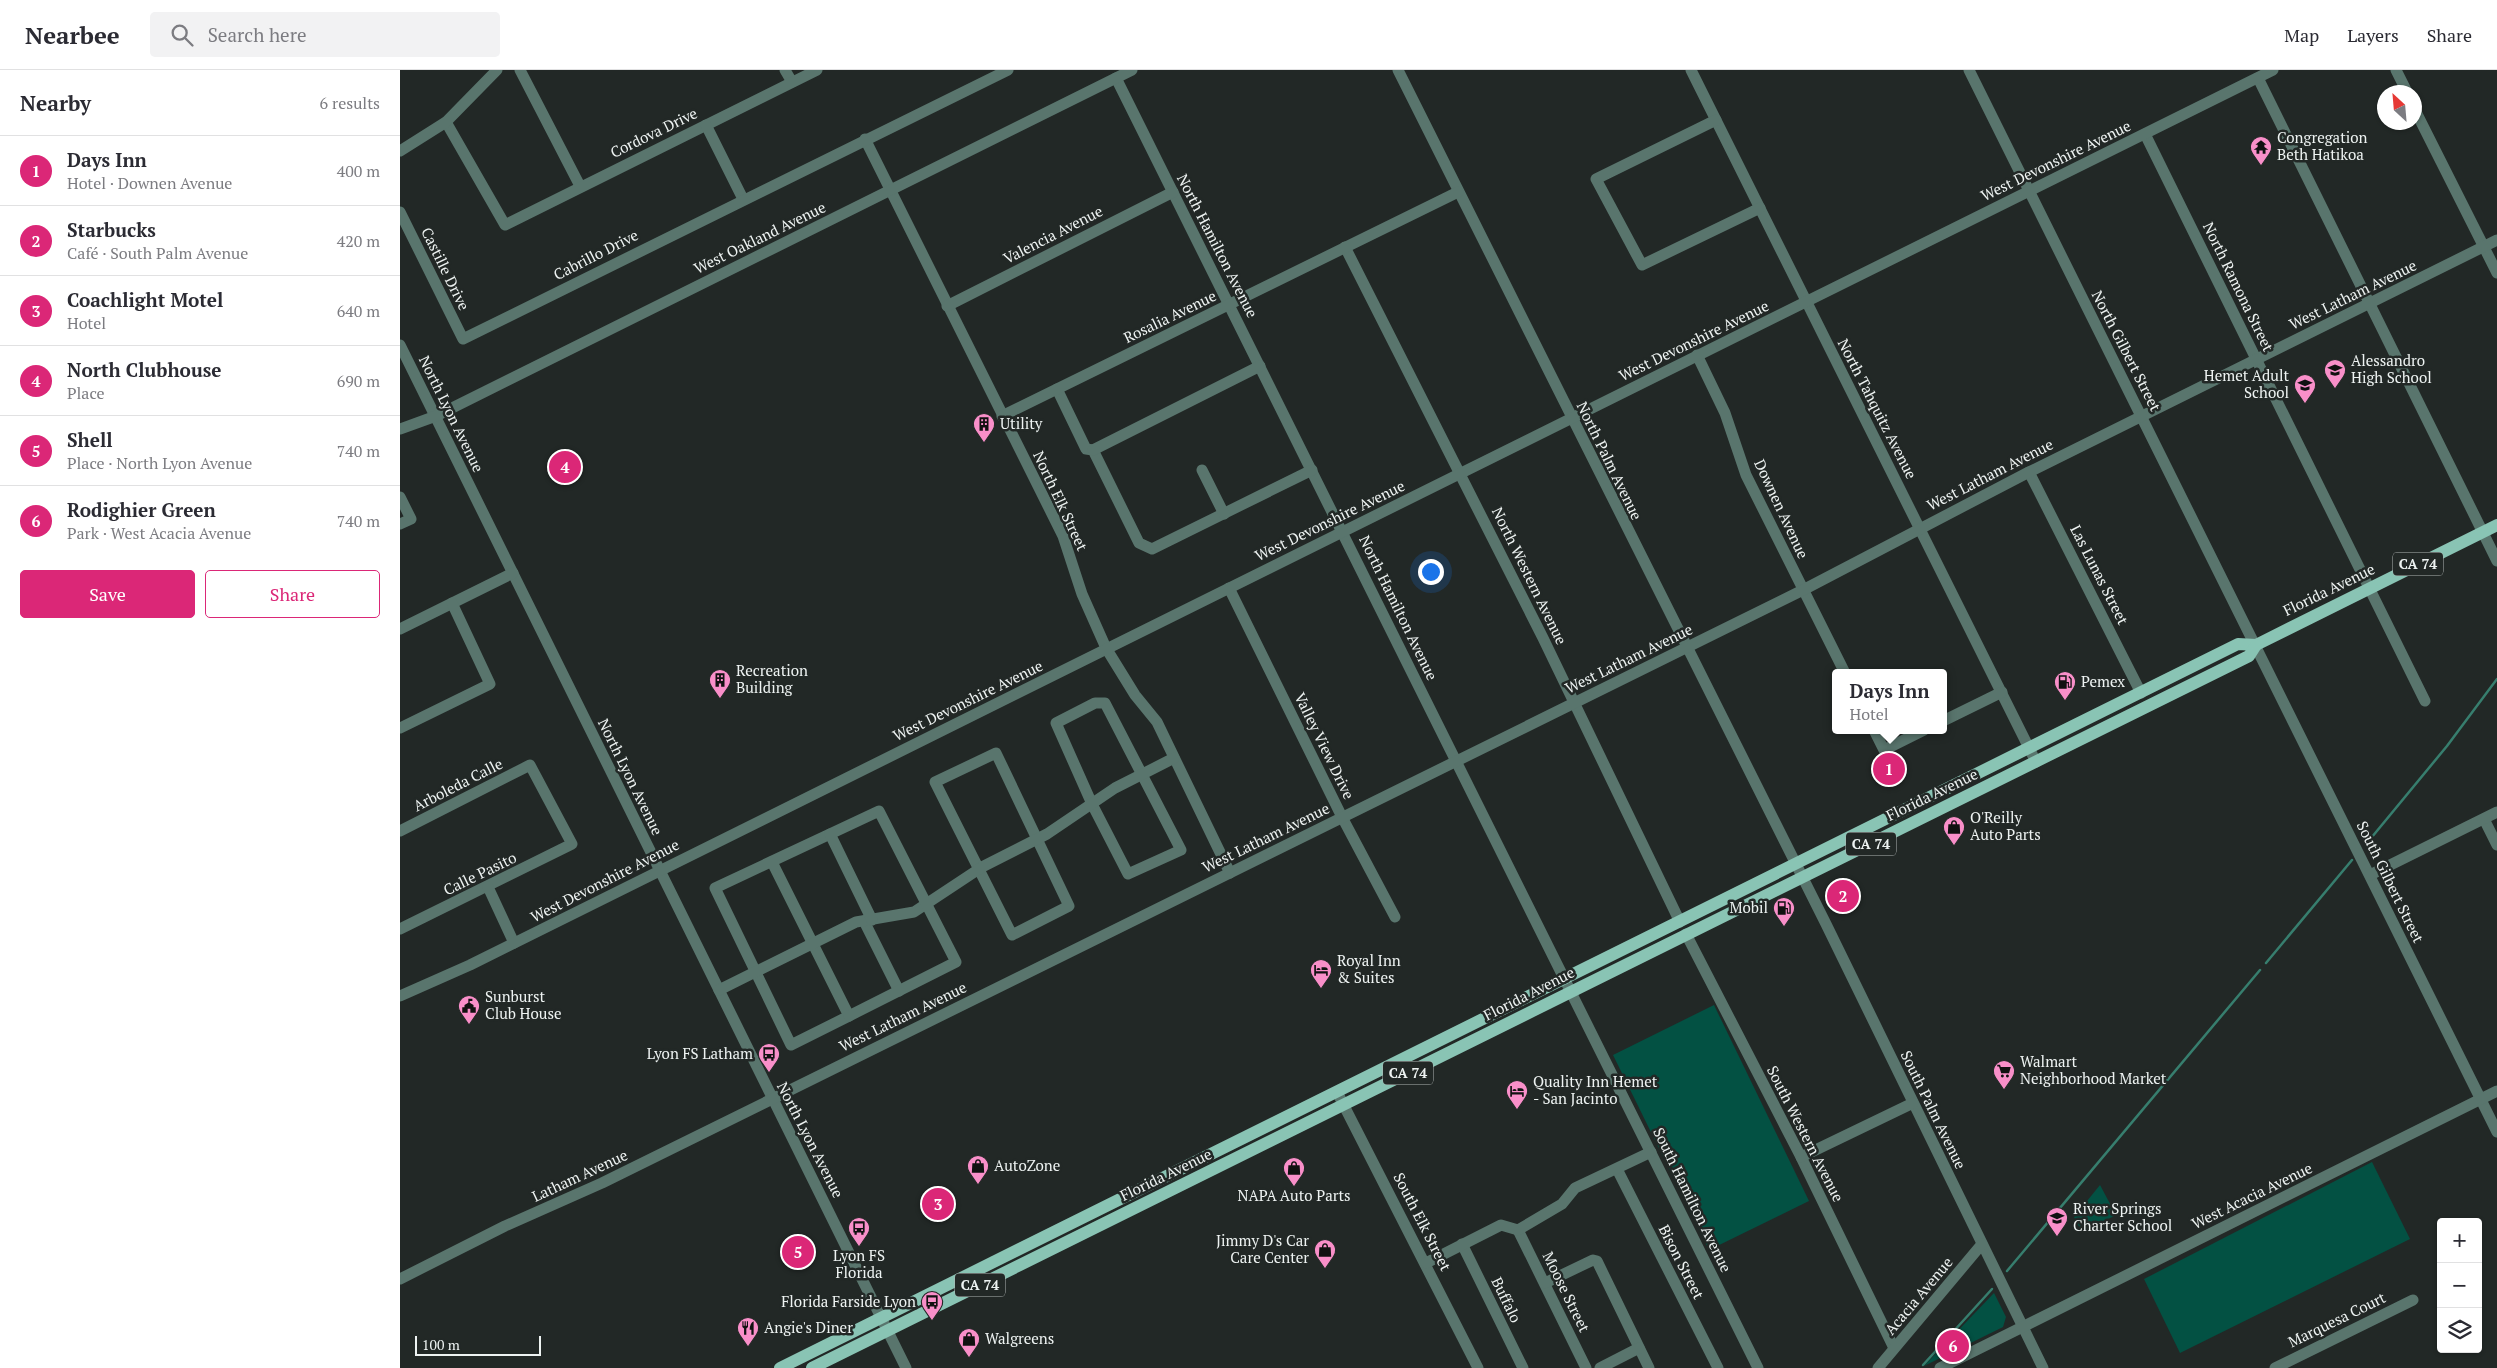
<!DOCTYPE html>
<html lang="en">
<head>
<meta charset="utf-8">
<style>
	body { margin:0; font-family:"PT Serif",serif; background:#f2f2f3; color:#2b2b33 }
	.controls { position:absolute; right:15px; bottom:15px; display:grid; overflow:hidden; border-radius:5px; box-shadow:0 1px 4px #0004 }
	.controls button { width:45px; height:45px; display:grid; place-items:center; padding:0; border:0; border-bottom:1px solid #e1e1e2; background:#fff; color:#2b2b33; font:25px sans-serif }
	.compass { position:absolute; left:1977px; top:15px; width:45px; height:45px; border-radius:50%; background:#fff; box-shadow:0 1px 4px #0004; rotate:334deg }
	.scale { position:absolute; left:15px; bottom:12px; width:126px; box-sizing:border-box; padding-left:5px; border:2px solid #eef3f2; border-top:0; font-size:14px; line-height:18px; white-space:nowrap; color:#eef3f2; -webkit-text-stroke:4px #222826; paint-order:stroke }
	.you { position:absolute; left:1030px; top:501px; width:18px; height:18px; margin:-12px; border:4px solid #fff; border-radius:50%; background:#1a73e8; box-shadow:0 0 0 8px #1a73e833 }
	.badge { display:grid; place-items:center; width:32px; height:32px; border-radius:50%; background:#db2777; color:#fff; font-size:16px; font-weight:700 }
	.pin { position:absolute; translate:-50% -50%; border:2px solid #fff; box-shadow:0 1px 5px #0006 }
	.popup { position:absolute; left:1432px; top:599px; width:115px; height:65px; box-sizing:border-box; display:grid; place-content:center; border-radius:5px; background:#fff; filter:drop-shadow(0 1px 4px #0005); font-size:16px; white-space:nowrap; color:#7c7c81 }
	.popup b { font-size:19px; color:#2b2b33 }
	.popup::after { content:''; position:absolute; left:50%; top:100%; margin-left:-10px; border:10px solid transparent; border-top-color:#fff }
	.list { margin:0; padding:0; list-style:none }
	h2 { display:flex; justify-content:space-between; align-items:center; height:65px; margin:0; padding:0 20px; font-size:21px }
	h2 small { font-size:16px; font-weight:400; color:#7c7c81 }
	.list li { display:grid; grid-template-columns:32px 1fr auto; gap:15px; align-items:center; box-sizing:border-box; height:70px; padding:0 20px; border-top:1px solid #e1e1e2 }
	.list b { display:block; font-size:19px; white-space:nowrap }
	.list p { margin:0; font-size:16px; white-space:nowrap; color:#7c7c81 }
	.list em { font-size:16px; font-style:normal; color:#7c7c81 }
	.actions { display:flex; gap:10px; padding:15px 20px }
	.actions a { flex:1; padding:11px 0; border:1px solid #db2777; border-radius:5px; text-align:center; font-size:18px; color:#db2777 }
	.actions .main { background:#db2777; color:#fff }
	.icon { flex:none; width:28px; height:28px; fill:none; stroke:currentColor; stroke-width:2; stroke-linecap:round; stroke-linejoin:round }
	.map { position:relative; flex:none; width:2097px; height:1298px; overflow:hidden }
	header { display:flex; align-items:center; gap:30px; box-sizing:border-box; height:70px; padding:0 25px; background:#fff; border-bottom:1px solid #e1e1e2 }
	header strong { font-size:24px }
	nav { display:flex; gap:28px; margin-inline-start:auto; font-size:18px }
	.search { width:350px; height:45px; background:#f2f2f3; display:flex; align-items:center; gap:12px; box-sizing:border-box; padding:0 18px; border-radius:5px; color:#7c7c81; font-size:19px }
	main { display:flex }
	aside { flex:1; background:#fff }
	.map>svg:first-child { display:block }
	.green { fill:#035143 }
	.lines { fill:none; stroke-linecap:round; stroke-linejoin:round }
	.stream { stroke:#377e6e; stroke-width:2.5 }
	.minor { stroke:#59756d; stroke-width:11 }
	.major { stroke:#89c4b4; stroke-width:12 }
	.labels { text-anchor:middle; stroke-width:5; stroke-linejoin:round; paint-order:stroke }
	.shield { fill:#222826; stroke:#b1b6b5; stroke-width:1 }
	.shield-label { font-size:14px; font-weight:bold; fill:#eef3f2 }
	.street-label { font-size:15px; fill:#eef3f2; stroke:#222826 }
	.poi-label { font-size:15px; fill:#eef3f2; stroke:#222826; text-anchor:start }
</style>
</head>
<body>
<header>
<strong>Nearbee</strong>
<div class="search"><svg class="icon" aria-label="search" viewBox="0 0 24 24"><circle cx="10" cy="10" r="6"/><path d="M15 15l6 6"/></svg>Search here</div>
<nav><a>Map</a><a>Layers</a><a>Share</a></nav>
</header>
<main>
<aside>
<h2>Nearby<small>6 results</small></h2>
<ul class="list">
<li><span class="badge">1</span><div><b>Days Inn</b><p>Hotel · Downen Avenue</p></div><em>400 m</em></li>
<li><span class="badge">2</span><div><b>Starbucks</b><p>Café · South Palm Avenue</p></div><em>420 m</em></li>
<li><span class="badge">3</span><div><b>Coachlight Motel</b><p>Hotel</p></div><em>640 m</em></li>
<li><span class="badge">4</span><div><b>North Clubhouse</b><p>Place</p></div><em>690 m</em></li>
<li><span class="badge">5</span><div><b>Shell</b><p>Place · North Lyon Avenue</p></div><em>740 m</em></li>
<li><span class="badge">6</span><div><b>Rodighier Green</b><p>Park · West Acacia Avenue</p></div><em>740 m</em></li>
</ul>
<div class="actions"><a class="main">Save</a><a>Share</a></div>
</aside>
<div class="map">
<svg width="2097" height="1298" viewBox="0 0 2097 1298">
	<rect width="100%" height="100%" fill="#222826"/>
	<g class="green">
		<path d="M 1314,935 L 1409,1131 L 1309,1180 L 1213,985 Z"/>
		<path d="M 1972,1092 L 2010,1169 L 1780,1283 L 1744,1209 Z"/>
		<path d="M 1700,1115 L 1716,1145 L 1682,1162 L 1674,1147 Z"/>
		<path d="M 1594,1223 L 1606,1247 L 1603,1257 L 1524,1296 Z"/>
	</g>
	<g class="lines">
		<g class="stream">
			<path d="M 1967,773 L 2047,676 L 2097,609"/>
			<path d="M 1866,893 L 1952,790"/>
			<path d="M 1607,1201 L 1860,900"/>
			<path d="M 1523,1295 L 1592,1219"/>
		</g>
		<g class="minor">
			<path d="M 120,0 L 180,116"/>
			<path d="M 385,0 L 392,12"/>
			<path d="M 998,0 L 1426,854 L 1643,1298"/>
			<path d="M 1291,0 L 1636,692"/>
			<path d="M 1569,0 L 2097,1062"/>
			<path d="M 1996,0 L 2007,22"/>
			<path d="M 716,8 L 1358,1298"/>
			<path d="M 1858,8 L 2097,491"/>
			<path d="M 2014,38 L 2097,203"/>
			<path d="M 1316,50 L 1196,109 L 1242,195 L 1360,138"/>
			<path d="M 46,52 L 105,155 L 417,0"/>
			<path d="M 306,55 L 343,129"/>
			<path d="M 1745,64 L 2025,631"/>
			<path d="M 465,69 L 663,466 L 682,524 L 706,578 L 735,625 L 757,652 L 830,803"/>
			<path d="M 0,81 L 46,52 L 97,0"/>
			<path d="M 0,142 L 63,269 L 608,0"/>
			<path d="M 945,177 L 1143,568 L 1280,852"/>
			<path d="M 547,236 L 773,122"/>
			<path d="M 0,275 L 506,1298"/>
			<path d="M 1297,285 L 1325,343 L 1346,405 L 1445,603"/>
			<path d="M 657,319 L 686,379 L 693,380 L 739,473 L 752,479 L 912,400"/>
			<path d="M 602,346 L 1058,122"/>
			<path d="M 0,359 L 36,346 L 732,0"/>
			<path d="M 693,380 L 860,296"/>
			<path d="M 802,400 L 824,444"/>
			<path d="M 1629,402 L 1741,623"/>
			<path d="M 0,427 L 11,449 L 0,454"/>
			<path d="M 829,518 L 942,747 L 995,847"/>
			<path d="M 0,559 L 113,503"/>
			<path d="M 695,633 L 705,633 L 781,780 L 728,804 L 692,734 L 656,653 Z"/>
			<path d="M 1543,651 L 1602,622"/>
			<path d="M 0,658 L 90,614 L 52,533"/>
			<path d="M 1474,660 L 1484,680 L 1524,660"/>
			<path d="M 596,683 L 669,836 L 612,865 L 535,712 Z"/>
			<path d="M 2084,749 L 2097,775"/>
			<path d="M 0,761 L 130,695 L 172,774 L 0,859"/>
			<path d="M 372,792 L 449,946 L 391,975 L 315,818 L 430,764"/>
			<path d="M 1970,805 L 2097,742"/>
			<path d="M 88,817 L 114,873"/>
			<path d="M 464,851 L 499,921"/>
			<path d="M 1286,864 L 1401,1087 L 1494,1278"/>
			<path d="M 319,920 L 456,852 L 514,842 L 582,797 L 647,764 L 715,718 L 774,688"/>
			<path d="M 0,926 L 70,895 L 1873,0"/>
			<path d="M 449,946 L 556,892 L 479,741 L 430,764 L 472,850"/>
			<path d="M 937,1022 L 1078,1298"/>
			<path d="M 1401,1087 L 1513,1033"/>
			<path d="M 1217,1099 L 1318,1298"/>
			<path d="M 1118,1160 L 1186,1298"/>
			<path d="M 1062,1174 L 1123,1298"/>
			<path d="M 1026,1193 L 1101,1155 L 1118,1160 L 1162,1134 L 1175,1118 L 1251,1082"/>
			<path d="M 0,1209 L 105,1156 L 202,1113 L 1403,520 L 1627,403 L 2097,170"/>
			<path d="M 1145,1213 L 1193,1190 L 1197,1191 L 1249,1298"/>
			<path d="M 1200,1298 L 1239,1278"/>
			<path d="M 1478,1298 L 1582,1174"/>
			<path d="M 1540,1298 L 2097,1021"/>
			<path d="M 1875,1298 L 2013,1230"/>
		</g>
		<g class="major">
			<path d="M 380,1298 L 1838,574 L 1856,575 L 2097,455"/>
			<path d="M 412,1298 L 1849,586 L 1856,575"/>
		</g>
	</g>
	<defs>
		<g id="temple-pin" transform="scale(1.125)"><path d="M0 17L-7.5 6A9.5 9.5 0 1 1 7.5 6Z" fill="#f98fc9" stroke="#222826"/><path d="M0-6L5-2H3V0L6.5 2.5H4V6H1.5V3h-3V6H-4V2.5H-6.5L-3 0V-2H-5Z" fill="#111"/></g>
		<g id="school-pin" transform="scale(1.125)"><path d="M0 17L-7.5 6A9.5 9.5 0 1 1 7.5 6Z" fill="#f98fc9" stroke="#222826"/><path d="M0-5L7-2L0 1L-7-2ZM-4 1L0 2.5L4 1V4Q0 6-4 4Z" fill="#111"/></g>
		<g id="building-pin" transform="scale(1.125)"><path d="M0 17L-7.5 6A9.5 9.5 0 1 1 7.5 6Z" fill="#f98fc9" stroke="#222826"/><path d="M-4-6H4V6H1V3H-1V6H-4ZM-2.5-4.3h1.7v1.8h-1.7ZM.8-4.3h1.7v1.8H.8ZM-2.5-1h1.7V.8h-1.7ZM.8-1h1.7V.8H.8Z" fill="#111"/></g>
		<g id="fuel-pin" transform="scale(1.125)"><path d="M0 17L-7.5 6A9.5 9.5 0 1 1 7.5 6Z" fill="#f98fc9" stroke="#222826"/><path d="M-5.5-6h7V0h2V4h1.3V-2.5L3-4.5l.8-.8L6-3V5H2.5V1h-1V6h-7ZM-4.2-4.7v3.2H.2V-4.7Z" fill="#111"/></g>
		<g id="shop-pin" transform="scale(1.125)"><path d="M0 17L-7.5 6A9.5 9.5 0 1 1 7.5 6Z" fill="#f98fc9" stroke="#222826"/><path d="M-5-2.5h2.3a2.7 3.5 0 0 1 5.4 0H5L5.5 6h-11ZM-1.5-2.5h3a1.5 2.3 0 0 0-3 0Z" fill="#111"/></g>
		<g id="hotel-pin" transform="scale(1.125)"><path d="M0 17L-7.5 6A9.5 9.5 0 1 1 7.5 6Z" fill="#f98fc9" stroke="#222826"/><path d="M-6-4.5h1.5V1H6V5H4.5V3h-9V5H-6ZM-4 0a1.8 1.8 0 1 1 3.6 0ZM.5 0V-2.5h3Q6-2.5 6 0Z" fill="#111"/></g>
		<g id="civic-pin" transform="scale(1.125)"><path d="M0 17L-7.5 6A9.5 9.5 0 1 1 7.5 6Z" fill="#f98fc9" stroke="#222826"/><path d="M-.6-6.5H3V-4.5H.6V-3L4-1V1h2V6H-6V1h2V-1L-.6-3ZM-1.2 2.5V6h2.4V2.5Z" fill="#111"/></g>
		<g id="bus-pin" transform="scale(1.125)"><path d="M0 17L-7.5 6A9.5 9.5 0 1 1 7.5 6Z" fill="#f98fc9" stroke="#222826"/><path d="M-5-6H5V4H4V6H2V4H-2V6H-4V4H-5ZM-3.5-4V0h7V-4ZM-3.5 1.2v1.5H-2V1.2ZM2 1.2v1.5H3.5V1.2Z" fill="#111"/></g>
		<g id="supermarket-pin" transform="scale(1.125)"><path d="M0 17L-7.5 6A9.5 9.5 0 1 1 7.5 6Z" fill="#f98fc9" stroke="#222826"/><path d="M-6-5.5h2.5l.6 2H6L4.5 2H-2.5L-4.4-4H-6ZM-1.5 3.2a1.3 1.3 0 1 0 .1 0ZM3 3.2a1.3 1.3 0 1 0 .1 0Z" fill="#111"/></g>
		<g id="restaurant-pin" transform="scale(1.125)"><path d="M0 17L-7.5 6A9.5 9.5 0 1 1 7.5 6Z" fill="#f98fc9" stroke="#222826"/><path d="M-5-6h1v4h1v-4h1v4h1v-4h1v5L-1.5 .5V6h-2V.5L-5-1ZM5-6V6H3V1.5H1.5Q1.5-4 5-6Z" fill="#111"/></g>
	</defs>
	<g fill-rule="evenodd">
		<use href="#temple-pin" x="1861" y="77"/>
		<use href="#school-pin" x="1935" y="300"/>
		<use href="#school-pin" x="1905" y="315"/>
		<use href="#building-pin" x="584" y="354"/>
		<use href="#building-pin" x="320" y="610"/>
		<use href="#fuel-pin" x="1665" y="612"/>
		<use href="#shop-pin" x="1554" y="757"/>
		<use href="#fuel-pin" x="1384" y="838"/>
		<use href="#hotel-pin" x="921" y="900"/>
		<use href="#civic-pin" x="69" y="936"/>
		<use href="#bus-pin" x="369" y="984"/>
		<use href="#supermarket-pin" x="1604" y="1001"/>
		<use href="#hotel-pin" x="1117" y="1021"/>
		<use href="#shop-pin" x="578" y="1096"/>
		<use href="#shop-pin" x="894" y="1098"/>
		<use href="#school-pin" x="1657" y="1148"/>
		<use href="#bus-pin" x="459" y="1158"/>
		<use href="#shop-pin" x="925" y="1180"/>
		<use href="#bus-pin" x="532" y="1232"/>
		<use href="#restaurant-pin" x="348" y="1258"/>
		<use href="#shop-pin" x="569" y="1269"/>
	</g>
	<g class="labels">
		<g class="shield">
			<rect x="1993" y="482.5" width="50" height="23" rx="4"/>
			<rect x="1446" y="762.5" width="50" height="23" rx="4"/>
			<rect x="983" y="991.5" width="50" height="23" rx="4"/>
			<rect x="555" y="1203.5" width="50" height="23" rx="4"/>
		</g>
		<g class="shield-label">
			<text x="2018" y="499">CA 74</text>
			<text x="1471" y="779">CA 74</text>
			<text x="1008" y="1008">CA 74</text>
			<text x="580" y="1220">CA 74</text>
		</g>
		<g class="street-label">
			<text transform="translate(254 63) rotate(-26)" y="5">Cordova Drive</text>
			<text transform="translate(1656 91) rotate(-26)" y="5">West Devonshire Avenue</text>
			<text transform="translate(653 165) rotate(-27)" y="5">Valencia Avenue</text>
			<text transform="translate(360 168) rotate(-26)" y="5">West Oakland Avenue</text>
			<text transform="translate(817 176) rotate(63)" y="5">North Hamilton Avenue</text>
			<text transform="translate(196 185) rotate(-27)" y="5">Cabrillo Drive</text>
			<text transform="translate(45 199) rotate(64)" y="5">Castille Drive</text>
			<text transform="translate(1838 217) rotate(64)" y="5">North Ramona Street</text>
			<text transform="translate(1953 225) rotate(-26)" y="5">West Latham Avenue</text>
			<text transform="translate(770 247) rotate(-26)" y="5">Rosalia Avenue</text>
			<text transform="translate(1294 271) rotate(-26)" y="5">West Devonshire Avenue</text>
			<text transform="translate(1726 281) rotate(63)" y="5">North Gilbert Street</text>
			<text transform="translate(1477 339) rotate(63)" y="5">North Tahquitz Avenue</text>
			<text transform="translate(51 344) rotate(64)" y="5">North Lyon Avenue</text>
			<text transform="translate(1209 391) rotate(64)" y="5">North Palm Avenue</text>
			<text transform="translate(1590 405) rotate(-27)" y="5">West Latham Avenue</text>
			<text transform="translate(660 431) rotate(65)" y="5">North Elk Street</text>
			<text transform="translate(1381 439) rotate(65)" y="5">Downen Avenue</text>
			<text transform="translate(930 451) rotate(-26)" y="5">West Devonshire Avenue</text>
			<text transform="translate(1699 505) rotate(63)" y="5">Las Lunas Street</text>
			<text transform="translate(1129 506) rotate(64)" y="5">North Western Avenue</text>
			<text transform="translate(1929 520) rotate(-26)" y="5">Florida Avenue</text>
			<text transform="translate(998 538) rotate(64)" y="5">North Hamilton Avenue</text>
			<text transform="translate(1229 589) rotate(-26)" y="5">West Latham Avenue</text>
			<text transform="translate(568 631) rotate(-26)" y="5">West Devonshire Avenue</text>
			<text transform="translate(924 676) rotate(64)" y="5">Valley View Drive</text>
			<text transform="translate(230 707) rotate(64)" y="5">North Lyon Avenue</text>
			<text transform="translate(58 715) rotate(-27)" y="5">Arboleda Calle</text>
			<text transform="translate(1532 725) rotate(-26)" y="5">Florida Avenue</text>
			<text transform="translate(866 768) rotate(-26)" y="5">West Latham Avenue</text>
			<text transform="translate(80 804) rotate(-26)" y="5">Calle Pasito</text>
			<text transform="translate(205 811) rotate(-27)" y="5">West Devonshire Avenue</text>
			<text transform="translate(1990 812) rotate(64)" y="5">South Gilbert Street</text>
			<text transform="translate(1129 924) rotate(-27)" y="5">Florida Avenue</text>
			<text transform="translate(503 947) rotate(-26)" y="5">West Latham Avenue</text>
			<text transform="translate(1533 1040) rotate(64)" y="5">South Palm Avenue</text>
			<text transform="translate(1405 1064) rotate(63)" y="5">South Western Avenue</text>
			<text transform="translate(410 1070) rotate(63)" y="5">North Lyon Avenue</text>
			<text transform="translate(766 1105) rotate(-26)" y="5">Florida Avenue</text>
			<text transform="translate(180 1106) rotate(-25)" y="5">Latham Avenue</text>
			<text transform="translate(1852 1126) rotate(-26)" y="5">West Acacia Avenue</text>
			<text transform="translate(1292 1130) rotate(64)" y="5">South Hamilton Avenue</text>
			<text transform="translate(1022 1152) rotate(63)" y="5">South Elk Street</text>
			<text transform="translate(1281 1192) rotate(63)" y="5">Bison Street</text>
			<text transform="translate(1166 1222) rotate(64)" y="5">Moose Street</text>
			<text transform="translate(1519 1226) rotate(-50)" y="5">Acacia Avenue</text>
			<text transform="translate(1106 1230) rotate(64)" y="5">Buffalo</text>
			<text transform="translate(1937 1250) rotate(-26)" y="5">Marquesa Court</text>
		</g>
		<g class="poi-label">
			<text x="1877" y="73">Congregation<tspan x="1877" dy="17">Beth Hatikoa</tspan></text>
			<text x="1951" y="296">Alessandro<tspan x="1951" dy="17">High School</tspan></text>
			<text x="1889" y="311" text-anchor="end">Hemet Adult<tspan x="1889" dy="17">School</tspan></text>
			<text x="600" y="359">Utility</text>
			<text x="336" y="606">Recreation<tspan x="336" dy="17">Building</tspan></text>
			<text x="1681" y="617">Pemex</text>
			<text x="1570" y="753">O'Reilly<tspan x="1570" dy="17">Auto Parts</tspan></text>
			<text x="1368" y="843" text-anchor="end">Mobil</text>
			<text x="937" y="896">Royal Inn<tspan x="937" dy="17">&amp; Suites</tspan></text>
			<text x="85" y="932">Sunburst<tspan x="85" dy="17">Club House</tspan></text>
			<text x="353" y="989" text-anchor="end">Lyon FS Latham</text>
			<text x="1620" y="997">Walmart<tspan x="1620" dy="17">Neighborhood Market</tspan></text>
			<text x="1133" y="1017">Quality Inn Hemet<tspan x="1133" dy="17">- San Jacinto</tspan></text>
			<text x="594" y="1101">AutoZone</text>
			<text x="894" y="1131" text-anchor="middle">NAPA Auto Parts</text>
			<text x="1673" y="1144">River Springs<tspan x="1673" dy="17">Charter School</tspan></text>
			<text x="909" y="1176" text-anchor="end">Jimmy D's Car<tspan x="909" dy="17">Care Center</tspan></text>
			<text x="459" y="1191" text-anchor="middle">Lyon FS<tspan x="459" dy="17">Florida</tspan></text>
			<text x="516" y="1237" text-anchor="end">Florida Farside Lyon</text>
			<text x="364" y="1263">Angie's Diner</text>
			<text x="585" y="1274">Walgreens</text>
		</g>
	</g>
</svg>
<div class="controls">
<button>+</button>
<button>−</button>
<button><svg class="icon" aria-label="layers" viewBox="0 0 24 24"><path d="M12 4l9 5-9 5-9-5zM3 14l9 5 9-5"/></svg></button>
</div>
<svg class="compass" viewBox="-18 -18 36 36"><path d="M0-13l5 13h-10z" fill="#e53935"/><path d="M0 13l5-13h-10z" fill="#7c7c81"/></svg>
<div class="scale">100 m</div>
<div class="you"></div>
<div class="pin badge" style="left:1489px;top:699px">1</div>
<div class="popup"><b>Days Inn</b>Hotel</div>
<div class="pin badge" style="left:1443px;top:826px">2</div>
<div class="pin badge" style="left:538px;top:1134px">3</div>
<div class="pin badge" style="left:165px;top:397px">4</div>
<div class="pin badge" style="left:398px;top:1182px">5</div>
<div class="pin badge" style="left:1553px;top:1276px">6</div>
</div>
</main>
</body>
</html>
